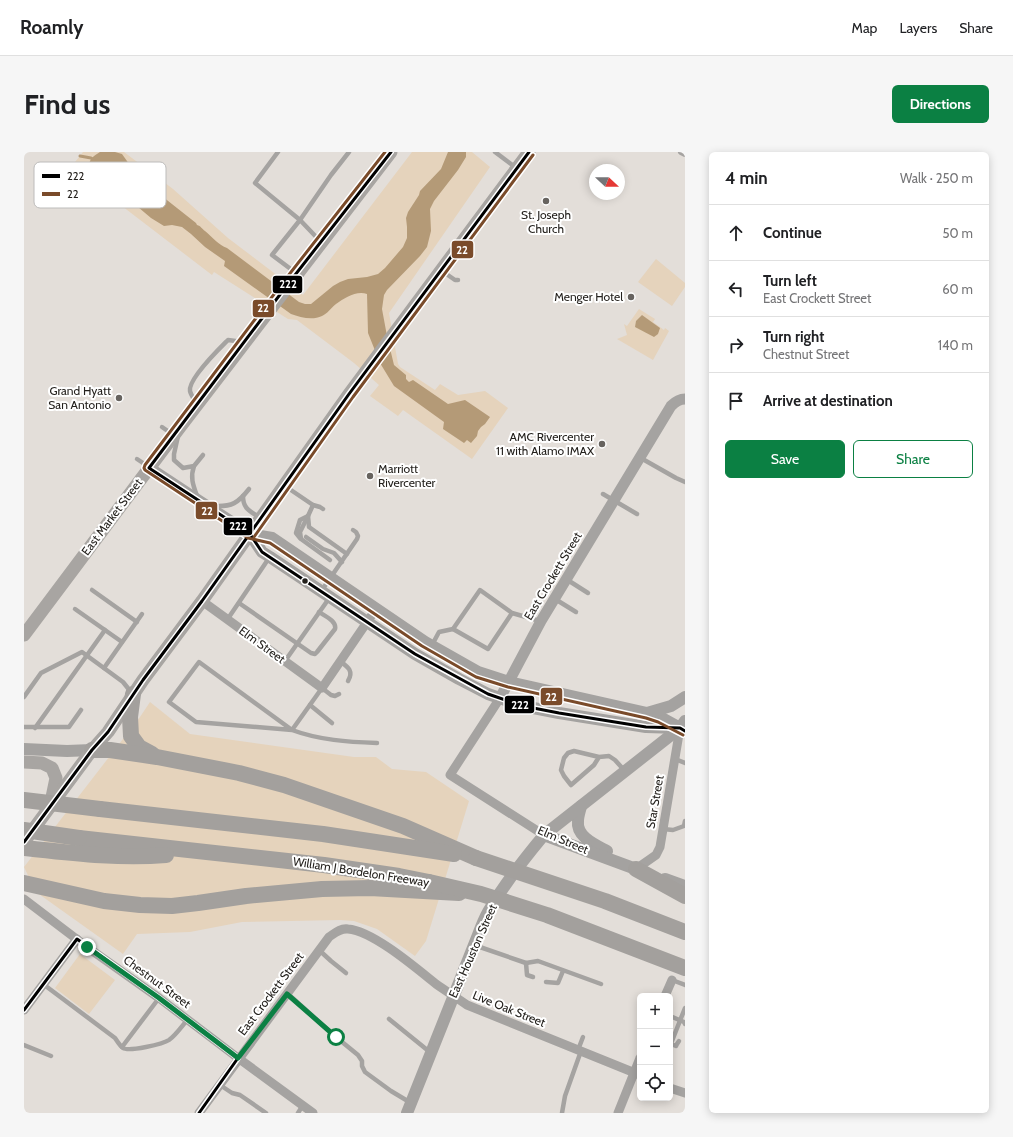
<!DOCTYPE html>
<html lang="en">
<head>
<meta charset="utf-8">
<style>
	body { margin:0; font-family:Cabin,sans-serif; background:#f6f6f6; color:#202124 }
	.controls { position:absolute; right:12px; bottom:12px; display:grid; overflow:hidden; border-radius:6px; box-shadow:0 2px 10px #0003 }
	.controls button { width:36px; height:36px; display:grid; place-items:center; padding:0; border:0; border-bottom:1px solid #e0e0e0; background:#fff; color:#202124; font:20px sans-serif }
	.compass { position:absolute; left:565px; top:12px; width:36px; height:36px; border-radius:50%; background:#fff; box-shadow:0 2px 10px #0003; rotate:112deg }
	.stop { position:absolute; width:12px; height:12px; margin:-9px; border:3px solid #0b8043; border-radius:50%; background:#fff }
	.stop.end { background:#0b8043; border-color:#fff; box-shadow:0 1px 4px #0008 }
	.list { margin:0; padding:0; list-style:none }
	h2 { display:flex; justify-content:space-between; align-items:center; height:52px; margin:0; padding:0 16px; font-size:17px }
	h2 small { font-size:13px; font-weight:400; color:#757577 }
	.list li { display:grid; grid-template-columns:26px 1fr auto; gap:12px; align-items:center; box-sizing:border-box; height:56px; padding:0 16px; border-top:1px solid #e0e0e0 }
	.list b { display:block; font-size:15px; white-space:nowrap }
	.list p { margin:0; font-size:13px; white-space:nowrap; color:#757577 }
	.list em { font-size:13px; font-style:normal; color:#757577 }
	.actions { display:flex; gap:8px; padding:12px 16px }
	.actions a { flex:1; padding:9px 0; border:1px solid #0b8043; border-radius:6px; text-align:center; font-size:14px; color:#0b8043 }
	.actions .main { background:#0b8043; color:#fff }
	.icon { flex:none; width:22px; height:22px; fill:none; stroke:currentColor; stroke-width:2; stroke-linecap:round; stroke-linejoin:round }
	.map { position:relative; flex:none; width:661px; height:961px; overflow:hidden; border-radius:6px }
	header { display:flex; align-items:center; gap:24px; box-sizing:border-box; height:56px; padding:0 20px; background:#fff; border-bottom:1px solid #e0e0e0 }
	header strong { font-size:19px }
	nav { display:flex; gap:22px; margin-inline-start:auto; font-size:14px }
	.intro { display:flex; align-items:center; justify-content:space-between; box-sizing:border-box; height:96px; padding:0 24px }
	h1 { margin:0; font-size:28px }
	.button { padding:10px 18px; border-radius:6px; background:#0b8043; color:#fff; font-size:14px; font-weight:700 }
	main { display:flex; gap:24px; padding:0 24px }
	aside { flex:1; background:#fff; border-radius:6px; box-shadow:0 2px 10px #0003 }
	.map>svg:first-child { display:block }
	.green { fill:#e5d3bc }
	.water { fill:#b49a77; fill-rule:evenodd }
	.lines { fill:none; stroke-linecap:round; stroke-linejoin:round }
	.stream { stroke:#b49a77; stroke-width:3 }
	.service { stroke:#a5a3a1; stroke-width:4.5 }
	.pedestrian { stroke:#a5a3a1; stroke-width:6 }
	.minor { stroke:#a5a3a1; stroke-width:9 }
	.tertiary { stroke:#a5a3a1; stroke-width:11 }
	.secondary { stroke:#a4a2a0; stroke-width:12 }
	.primary { stroke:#a8a5a2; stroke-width:13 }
	.motorway { stroke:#a3a09d; stroke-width:16 }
	.motorway-bridge { stroke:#a3a09d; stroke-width:16 }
	.bus-1-casing { stroke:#fff; stroke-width:6 }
	.bus-2-casing { stroke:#fff; stroke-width:6 }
	.bus-1 { stroke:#000; stroke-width:3 }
	.bus-2 { stroke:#7a4b2a; stroke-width:3 }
	.route { stroke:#0b8043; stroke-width:5 }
	.poi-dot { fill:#67635f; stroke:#fff; stroke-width:1.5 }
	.bus-dot { fill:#24211d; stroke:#fff; stroke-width:1.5 }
	.labels { text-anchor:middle; stroke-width:4; stroke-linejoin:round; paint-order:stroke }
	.poi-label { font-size:12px; fill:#24211d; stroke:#fff; text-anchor:end }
	.street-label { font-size:12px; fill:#24211d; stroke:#fff }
	.key { fill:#fff; stroke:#bdbcbb; stroke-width:1 }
	.key-label { font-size:11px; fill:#24211d }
	.line-badge { stroke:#fff; stroke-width:1.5 }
	.badge-label { font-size:11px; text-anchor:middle; font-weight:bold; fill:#fff }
</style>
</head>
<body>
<header>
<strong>Roamly</strong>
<nav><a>Map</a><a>Layers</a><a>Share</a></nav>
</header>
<div class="intro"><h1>Find us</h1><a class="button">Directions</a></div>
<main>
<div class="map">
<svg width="661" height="961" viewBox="0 0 661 961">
	<rect width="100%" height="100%" fill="#e3ded9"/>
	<g class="green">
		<path d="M 59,0 L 100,0 L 149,37 L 204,86 L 279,143 L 388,0 L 448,0 L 466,15 L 365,161 L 374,212 L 376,215 L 411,238 L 416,232 L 434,243 L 461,239 L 484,256 L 448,307 L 379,258 L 374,264 L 346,244 L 355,233 L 330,211 L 273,168 L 264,167 L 190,120 L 188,123 L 47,15 Z"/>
		<path d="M 632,107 L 661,131 L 661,135 L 648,154 L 614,130 Z"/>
		<path d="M 615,157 L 631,167 L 629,170 L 640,178 L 641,176 L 645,179 L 629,208 L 593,187 L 603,183 L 600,172 L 603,174 Z"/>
		<path d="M 126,550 L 166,582 L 330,605 L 352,605 L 368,617 L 402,620 L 445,649 L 402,789 L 391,804 L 353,777 L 330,769 L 316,768 L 218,770 L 166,780 L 113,782 L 99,802 L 12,740 L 0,715 L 116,565 Z"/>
		<path d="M 56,802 L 91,828 L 65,862 L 31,836 Z"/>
	</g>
	<g class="water">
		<path d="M 76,0 L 91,0 L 98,2 L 115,26 L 172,71 L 173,73 C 177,74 178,77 181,79 C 188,85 195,93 203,96 L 275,150 L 281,152 L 287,152 L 309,134 L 316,130 L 324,127 L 343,125 L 354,122 L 361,116 L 379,95 L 383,86 L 383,75 L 382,66 L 384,60 L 395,43 L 396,39 L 417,17 L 424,0 L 442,0 L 442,5 L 434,18 L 410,49 L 406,57 L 407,79 L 403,95 L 396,104 L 363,138 L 360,143 L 358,157 L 363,184 L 370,213 L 382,223 L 382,227 L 385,230 L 389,228 L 424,252 L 441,248 L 466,265 L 461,272 L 457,275 L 454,279 L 453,284 L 447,291 L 443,288 L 440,291 L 419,277 L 420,270 L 370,234 L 356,211 L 344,181 L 343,142 C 333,138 320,146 312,152 C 307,156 303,162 298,164 C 288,169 276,165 267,162 L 200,114 L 201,109 L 181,95 L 167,82 L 158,75 L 148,73 L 140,74 L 127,66 L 95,39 L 66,20 C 64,9 66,6 76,0 ZM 82,10 C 93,12 100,17 105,28 C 92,31 84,25 77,14 Z"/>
		<path d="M 618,163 L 636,176 L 634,182 L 630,185 L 611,175 L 612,169 Z"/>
	</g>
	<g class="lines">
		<path class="stream" d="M 56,4 L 67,6 L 70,8"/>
		<g class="service">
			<path d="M 254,0 L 231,31 L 276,68 L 307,23 L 325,0"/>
			<path d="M 471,0 L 491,15"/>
			<path d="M 418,119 L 431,128 L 434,128"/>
			<path d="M 272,121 L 248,103 L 276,68 L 297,90"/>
			<path d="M 172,251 C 170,247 167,243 166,239 C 164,227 195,197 204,188 L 219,190"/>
			<path d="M 138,275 L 148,282"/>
			<path d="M 154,284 L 150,302 L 150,308 L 159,316 L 170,314 L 179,303"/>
			<path d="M 615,305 L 652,326 L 661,330"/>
			<path d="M 113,307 L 125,315"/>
			<path d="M 170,314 C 166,325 169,333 173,344"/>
			<path d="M 261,334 L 289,353 L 296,355 L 299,357"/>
			<path d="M 579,342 L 613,362"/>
			<path d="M 219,344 C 219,357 226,359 235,365"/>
			<path d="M 289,353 L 284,364 L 285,375 L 323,402"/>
			<path d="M 190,354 C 208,355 214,351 225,337"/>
			<path d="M 284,364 L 276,380 L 277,387 L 306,408"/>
			<path d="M 282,385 L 299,397 L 310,401 L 318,410"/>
			<path d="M 276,386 L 272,381 L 276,368 L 284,364"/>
			<path d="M 542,427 L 564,441"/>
			<path d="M 68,438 L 113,470"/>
			<path d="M 298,438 L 333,387 L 334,384 L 332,380 L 329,378"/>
			<path d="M 531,447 L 552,460"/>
			<path d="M 215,451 L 287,501 L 291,502 L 293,500 L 311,477 C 313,469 301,464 295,460"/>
			<path d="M 51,457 L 98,490"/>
			<path d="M 203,468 L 245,406"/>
			<path d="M 429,477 L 464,497 L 488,461"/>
			<path d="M 408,493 L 415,480 L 429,477 L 456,438 L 488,461 L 516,469"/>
			<path d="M 261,509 L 306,445"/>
			<path d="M 316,509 C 324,515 330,519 324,529"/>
			<path d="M 80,516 L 118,462"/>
			<path d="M 315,542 L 311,544 L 307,543 L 298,536 L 268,578 L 172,570 L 145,550 L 175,510 L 268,578 C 295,588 324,590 353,591"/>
			<path d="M 0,545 L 17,521 L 58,500 L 99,530 L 107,540"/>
			<path d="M 286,553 L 308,571"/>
			<path d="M 0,575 L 45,575 L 57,558"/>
			<path d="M 11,576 L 81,478"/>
			<path d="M 575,605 L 570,613 L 547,633 L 540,624 L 537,618 L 540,606 L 544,601 L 550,599 L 575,605 L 585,604 L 591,608 L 600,618"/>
			<path d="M 651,607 L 661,611"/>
			<path d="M 639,677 L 649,678 L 660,674 L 661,669"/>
			<path d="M 450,793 L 502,811 L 514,809 L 577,832"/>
			<path d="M 295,798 L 307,809 L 322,821"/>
			<path d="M 502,811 L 503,823 L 509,825"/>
			<path d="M 648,828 L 661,833"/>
			<path d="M 522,830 L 534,831 L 539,819"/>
			<path d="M 19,832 L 91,886 C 93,889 96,894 99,896 C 105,900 139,892 145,888 C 152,883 158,874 164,867"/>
			<path d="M 263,841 L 312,885 L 334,903 L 338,909 L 338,914 L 341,920 L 367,939 L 387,951"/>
			<path d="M 646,864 L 660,870 L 661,872"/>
			<path d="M 365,867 L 407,901"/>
			<path d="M 647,892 L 652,894 L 653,892 L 655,889"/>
			<path d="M 0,893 L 27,904"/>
			<path d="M 646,894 L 661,856"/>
			<path d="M 98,895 L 135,846"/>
			<path d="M 554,898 L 559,885"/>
			<path d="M 196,933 L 208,941 L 216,943 L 242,961"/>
			<path d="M 274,961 L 279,953"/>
			<path d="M 538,961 L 541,944 L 557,899"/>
		</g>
		<path class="pedestrian" d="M 657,0 L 661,2"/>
		<g class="minor">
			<path d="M 178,449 L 298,536 L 352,457"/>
			<path d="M 476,546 L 426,623 L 520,683"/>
			<path d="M 612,717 L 632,703 L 636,695 L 656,576 L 659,578"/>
			<path d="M 0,747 L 63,795 L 135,846 L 214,906 L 289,961"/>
			<path d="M 641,844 L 648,828"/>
			<path d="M 0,858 L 53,787"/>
			<path d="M 646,936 L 661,941"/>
			<path d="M 175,961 L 305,785 C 311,781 316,776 324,777 C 349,779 392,816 412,832 C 422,839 433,846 443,853 L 616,923"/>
			<path d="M 594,961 L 616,906"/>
		</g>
		<path class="tertiary" d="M 476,546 L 517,469 L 647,254 C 651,250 655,247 661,247"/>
		<g class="secondary">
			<path d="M 125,316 L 175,349 L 226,382 L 248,386 L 401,490 L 454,520 L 485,530 L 623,561 L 636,565 L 656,576"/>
			<path d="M 226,382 L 238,400 L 246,405 L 391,502 L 435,527 L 464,542 L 499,554 L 535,561 L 622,575 L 654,576"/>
			<path d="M 623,561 L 647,554 L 661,545"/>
			<path d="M 0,597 L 43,599 L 68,598"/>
			<path d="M 557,654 C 556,659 554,664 554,669 C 552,685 572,693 583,699"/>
			<path d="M 520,683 L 620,720"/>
			<path d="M 641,727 L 661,734"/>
			<path d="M 383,961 L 454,783 C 457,775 460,767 464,760 C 480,732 500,707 520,683 L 656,576 L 661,569"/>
		</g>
		<g class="primary">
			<path d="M 0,483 L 156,275 L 367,0"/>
			<path d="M 0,610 L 18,611 L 28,616 L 32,626 L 27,650"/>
			<path d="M 0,690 L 68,598 L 84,580 L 119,528 L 178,449 L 325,242 L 505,0"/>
		</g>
		<g class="motorway">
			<path d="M 109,542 L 106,565 L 107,584 L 115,595 L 128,602"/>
			<path d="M 68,598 L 86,598 L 133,605 L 215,621 L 260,633 L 379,674 L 452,706"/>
			<path d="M 76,657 L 299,682 L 430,702"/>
			<path d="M 55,686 L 300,713 L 375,724 L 405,730"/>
			<path d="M 0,696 C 47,701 95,707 142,703"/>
			<path d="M 612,717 L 661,744"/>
			<path d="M 0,731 L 80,749 L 116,753 L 148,754 L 174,751 L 222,744 L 298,737 L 346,736 L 435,741"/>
		</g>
		<g class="motorway-bridge">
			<path d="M 0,648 L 76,657"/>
			<path d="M 0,678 L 55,686"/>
			<path d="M 452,706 L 581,749 L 661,780"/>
			<path d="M 405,730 L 457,742 L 523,763 L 661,816"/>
		</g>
		<g class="bus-1-casing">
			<g id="bus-1">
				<path d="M 367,0 L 264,132 L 125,316 L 226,382 L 238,400 L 391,502 L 464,542 L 499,554 L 535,561 L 622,575 L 656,576 L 661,579"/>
				<path d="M 0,690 L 68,598 L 84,580 L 119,528 L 178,449 L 325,242 L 505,0"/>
				<path d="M 0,858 L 53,787 L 135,846 L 214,906 L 175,961"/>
			</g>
		</g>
		<g class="bus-2-casing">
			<g id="bus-2">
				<path d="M 361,0 L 260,129 L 121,313 L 120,316 L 121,318 L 224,386 L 246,391 L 398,494 L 452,525 L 484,535 L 622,566 L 634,570 L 659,583"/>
				<path d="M 230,385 L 329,245 L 509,3"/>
			</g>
		</g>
		<use href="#bus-1" class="bus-1"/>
		<use href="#bus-2" class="bus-2"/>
	</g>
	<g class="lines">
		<path class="route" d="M 63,795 L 135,846 L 214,906 L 263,842 L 312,885"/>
	</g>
	<g class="poi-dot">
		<circle cx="522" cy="49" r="4"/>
		<circle cx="607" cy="145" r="4"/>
		<circle cx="95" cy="246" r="4"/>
		<circle cx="578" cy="292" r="4"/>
		<circle cx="346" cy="324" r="4"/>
	</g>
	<circle class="bus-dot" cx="281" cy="429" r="3.5"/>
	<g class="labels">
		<g class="poi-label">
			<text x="522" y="67" text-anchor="middle">St. Joseph<tspan x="522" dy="14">Church</tspan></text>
			<text x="599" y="149">Menger Hotel</text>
			<text x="87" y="243">Grand Hyatt<tspan x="87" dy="14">San Antonio</tspan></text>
			<text x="570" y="289">AMC Rivercenter<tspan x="570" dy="14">11 with Alamo IMAX</tspan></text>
			<text x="354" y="321" text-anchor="start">Marriott<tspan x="354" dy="14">Rivercenter</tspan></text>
		</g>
		<g class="street-label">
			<text transform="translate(88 365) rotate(-53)" y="4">East Market Street</text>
			<text transform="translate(529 424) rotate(-59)" y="4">East Crockett Street</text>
			<text transform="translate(238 493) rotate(36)" y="4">Elm Street</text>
			<text transform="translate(631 650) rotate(-80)" y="4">Star Street</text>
			<text transform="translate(539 688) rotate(23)" y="4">Elm Street</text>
			<text transform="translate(337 720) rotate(9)" y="4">William J Bordelon Freeway</text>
			<text transform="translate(449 799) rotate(-66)" y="4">East Houston Street</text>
			<text transform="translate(133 830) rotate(36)" y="4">Chestnut Street</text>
			<text transform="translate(247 842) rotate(-53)" y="4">East Crockett Street</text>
			<text transform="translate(485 857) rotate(22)" y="4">Live Oak Street</text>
		</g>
	</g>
	<rect x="10" y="10" width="132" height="46" rx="6" class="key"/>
	<rect x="18" y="22" width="18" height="4" fill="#000"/>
	<rect x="18" y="40" width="18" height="4" fill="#7a4b2a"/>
	<g class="key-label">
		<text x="43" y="28">222</text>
		<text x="43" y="46">22</text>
	</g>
	<g class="line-badge">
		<rect x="427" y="88" width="23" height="19" rx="4" fill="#7a4b2a"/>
		<rect x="248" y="123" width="31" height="19" rx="4" fill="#000"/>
		<rect x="228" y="147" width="23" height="19" rx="4" fill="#7a4b2a"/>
		<rect x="171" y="349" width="23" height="19" rx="4" fill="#7a4b2a"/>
		<rect x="199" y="365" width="30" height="19" rx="4" fill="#000"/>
		<rect x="516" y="535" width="23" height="19" rx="4" fill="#7a4b2a"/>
		<rect x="480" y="543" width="31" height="19" rx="4" fill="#000"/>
	</g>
	<g class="badge-label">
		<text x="438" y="102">22</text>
		<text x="264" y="136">222</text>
		<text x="239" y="160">22</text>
		<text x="183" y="363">22</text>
		<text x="214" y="378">222</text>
		<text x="527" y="549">22</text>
		<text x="496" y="557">222</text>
	</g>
</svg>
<div class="controls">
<button>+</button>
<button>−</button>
<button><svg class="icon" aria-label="locate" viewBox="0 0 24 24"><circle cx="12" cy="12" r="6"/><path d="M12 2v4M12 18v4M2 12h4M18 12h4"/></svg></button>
</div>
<svg class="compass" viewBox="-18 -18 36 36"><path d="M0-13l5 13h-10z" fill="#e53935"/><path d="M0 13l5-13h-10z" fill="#757577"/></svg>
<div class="stop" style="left:312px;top:885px"></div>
<div class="stop end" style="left:63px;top:795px"></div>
</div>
<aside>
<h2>4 min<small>Walk · 250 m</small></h2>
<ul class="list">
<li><svg class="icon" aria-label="ahead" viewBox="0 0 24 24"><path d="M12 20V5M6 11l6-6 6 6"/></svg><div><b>Continue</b></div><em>50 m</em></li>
<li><svg class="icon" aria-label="left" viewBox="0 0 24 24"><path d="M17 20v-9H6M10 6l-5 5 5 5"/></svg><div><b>Turn left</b><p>East Crockett Street</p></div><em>60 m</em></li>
<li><svg class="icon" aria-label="right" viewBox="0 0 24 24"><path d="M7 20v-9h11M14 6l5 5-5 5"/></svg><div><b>Turn right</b><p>Chestnut Street</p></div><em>140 m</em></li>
<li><svg class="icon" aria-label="arrive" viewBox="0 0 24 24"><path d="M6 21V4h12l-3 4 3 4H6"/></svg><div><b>Arrive at destination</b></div></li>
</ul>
<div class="actions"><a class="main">Save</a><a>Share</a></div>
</aside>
</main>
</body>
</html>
